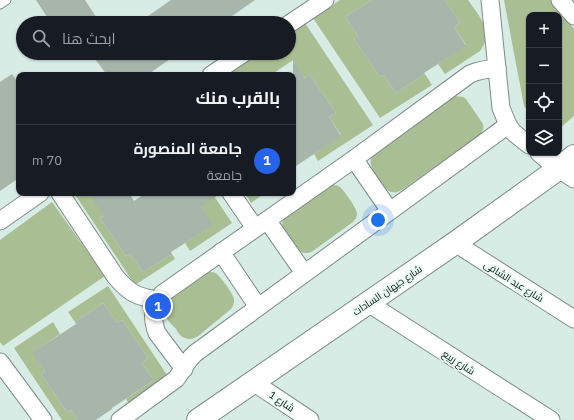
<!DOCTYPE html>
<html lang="ar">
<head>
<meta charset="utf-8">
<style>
	body { margin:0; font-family:"IBM Plex Sans",Cairo,sans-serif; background:#20242c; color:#f1f3f6; direction:rtl }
	.controls { position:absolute; right:12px; top:12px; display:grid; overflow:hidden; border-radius:8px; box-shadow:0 1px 3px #0004 }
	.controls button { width:36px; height:36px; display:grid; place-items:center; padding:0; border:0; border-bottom:1px solid #363941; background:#171b24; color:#f1f3f6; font:20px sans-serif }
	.you { position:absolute; left:378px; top:220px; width:14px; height:14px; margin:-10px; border:3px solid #fff; border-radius:50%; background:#1a73e8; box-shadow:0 0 0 6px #1a73e833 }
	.badge { display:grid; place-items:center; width:26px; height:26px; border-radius:50%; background:#2563eb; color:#fff; font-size:13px; font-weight:700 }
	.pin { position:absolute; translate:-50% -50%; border:2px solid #fff; box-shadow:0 1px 4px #0006 }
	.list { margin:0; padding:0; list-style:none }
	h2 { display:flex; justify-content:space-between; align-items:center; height:52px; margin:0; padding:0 16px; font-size:17px }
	h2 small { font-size:13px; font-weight:400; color:#9ea1a6 }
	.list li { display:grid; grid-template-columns:26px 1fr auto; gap:12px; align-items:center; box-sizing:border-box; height:72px; padding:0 16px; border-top:1px solid #363941 }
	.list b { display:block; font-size:15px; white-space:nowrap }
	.list p { margin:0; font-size:13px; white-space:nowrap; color:#9ea1a6 }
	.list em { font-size:13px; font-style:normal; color:#9ea1a6 }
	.icon { flex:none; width:22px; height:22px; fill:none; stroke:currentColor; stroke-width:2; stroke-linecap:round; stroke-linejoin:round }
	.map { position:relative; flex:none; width:574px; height:420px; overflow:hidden; direction:ltr }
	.search { position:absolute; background:#171b24; box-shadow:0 1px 3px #0004; left:16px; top:16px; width:280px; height:44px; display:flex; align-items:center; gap:10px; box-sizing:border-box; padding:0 14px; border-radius:22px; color:#9ea1a6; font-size:15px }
	.panel { position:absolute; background:#171b24; box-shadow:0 1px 3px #0004; left:16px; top:72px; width:280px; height:124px; border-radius:8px; direction:rtl }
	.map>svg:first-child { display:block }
	.green { fill:#aabe93 }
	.building { fill:#a7b5aa }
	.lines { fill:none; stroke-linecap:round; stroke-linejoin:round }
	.service-casing { stroke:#7b8d87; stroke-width:11 }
	.minor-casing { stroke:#7b8d87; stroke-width:19 }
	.secondary-casing { stroke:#7b8d87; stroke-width:24 }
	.service { stroke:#fff; stroke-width:9 }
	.minor { stroke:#fff; stroke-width:17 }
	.secondary { stroke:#fff; stroke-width:22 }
	.labels { text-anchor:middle; stroke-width:3.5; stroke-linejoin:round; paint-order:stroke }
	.street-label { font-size:10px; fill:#0f1513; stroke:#e6f9f3 }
</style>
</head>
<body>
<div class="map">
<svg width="574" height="420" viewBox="0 0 574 420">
	<rect width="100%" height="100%" fill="#d8ece6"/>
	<g class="green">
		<path d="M 340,0 L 372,0 L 345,17 L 358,36 L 354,39 L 380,77 L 384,75 L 396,93 L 425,74 L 432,85 L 380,118 L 313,18 Z"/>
		<path d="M 445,0 L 468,0 C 479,16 495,32 480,51 L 445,74 L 438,64 L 466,45 L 454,27 L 460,23 Z"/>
		<path d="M 504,0 L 551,0 L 574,29 L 574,116 L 559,129 L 559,15 L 529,15 L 529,112 L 524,106 Z"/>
		<path d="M 305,23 L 373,125 L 318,161 L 314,154 L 341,135 L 329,117 L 336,113 L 310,75 L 305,78 L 293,60 L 271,75 L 227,75 L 260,53 L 289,53 L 289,34 Z"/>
		<path d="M 455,96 L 463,97 L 466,99 L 483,124 C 484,128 483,131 480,135 L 402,190 C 389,197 384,187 377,177 C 375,173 372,169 371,165 C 370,162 371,159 372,156 L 452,97 Z"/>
		<path d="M 331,185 C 334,185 337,185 340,187 C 344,191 357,208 357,214 C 357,217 355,220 353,222 L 313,251 C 309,253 305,254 301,252 C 296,249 283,232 282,227 C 282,223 283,220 284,217 Z"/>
		<path d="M 74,193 L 97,193 L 104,216 L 100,218 L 126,256 L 130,254 L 143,272 L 172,254 L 175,259 L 135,285 Z"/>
		<path d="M 212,193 L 232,223 L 190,251 L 185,243 L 212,225 L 201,207 Z"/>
		<path d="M 245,193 L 265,193 L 251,203 Z"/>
		<path d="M 52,202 L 105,276 L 3,346 L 0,342 L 0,240 Z"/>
		<path d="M 208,272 C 211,272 214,272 217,274 C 221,278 234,294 234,300 C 234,304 233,306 231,309 L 197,337 C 193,339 189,340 185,338 C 181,337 178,333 176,329 C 167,319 158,312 169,299 Z"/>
		<path d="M 108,286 L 169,378 L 129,404 L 126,399 L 154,380 L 141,363 L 148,358 L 122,320 L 117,323 L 103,303 L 75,322 L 68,312 Z"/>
		<path d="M 53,322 L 60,334 L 33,353 L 45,371 L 41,374 L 67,412 L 71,410 L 78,420 L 62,420 L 14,348 Z"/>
	</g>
	<g class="building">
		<path d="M 36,0 L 85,0 L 100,23 L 51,23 Z"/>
		<path d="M 171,0 L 255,0 L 222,23 L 138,23 Z"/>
		<path d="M 372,0 L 445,0 L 460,23 L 454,27 L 466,46 L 424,73 L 425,74 L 396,93 L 384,75 L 380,77 L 354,39 L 358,36 L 345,17 Z"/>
		<path d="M 96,53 L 179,53 L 147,75 L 107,75 L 92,55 Z"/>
		<path d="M 293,59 L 305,78 L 310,75 L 336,113 L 329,117 L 341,136 L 293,168 Z"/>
		<path d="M 12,74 L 19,84 L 19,178 L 0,191 L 0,82 Z"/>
		<path d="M 89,193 L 129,193 L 134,201 L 146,193 L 221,193 L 201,207 L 213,225 L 171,252 L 172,254 L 143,272 L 130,254 L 126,256 L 100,218 L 104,216 Z"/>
		<path d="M 103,303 L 117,323 L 122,320 L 148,358 L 141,363 L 154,380 L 112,408 L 112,409 L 96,420 L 78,420 L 71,410 L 67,412 L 41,374 L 45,371 L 32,353 L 76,324 L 75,322 Z"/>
	</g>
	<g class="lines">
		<g class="service-casing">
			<path id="service" d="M 0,4 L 6,0"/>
		</g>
		<g class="minor-casing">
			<g id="minor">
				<path d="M 490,0 L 501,108 L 508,125 L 513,132 L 529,145"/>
				<path d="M 560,0 L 574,16"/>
				<path d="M 289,24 L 325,0"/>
				<path d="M 211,75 L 244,53"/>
				<path d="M 539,153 L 558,169 L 574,179"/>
				<path d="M 354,159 L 390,211"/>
				<path d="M 60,193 L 115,276 C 129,293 137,297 158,300"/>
				<path d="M 231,193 L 255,228"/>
				<path d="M 267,220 L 304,273"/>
				<path d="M 0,221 L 40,193"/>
				<path d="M 455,243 L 574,319"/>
				<path d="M 221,252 L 258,307"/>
				<path d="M 368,303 L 551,420"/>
				<path d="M 0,362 L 43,420"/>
				<path d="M 184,369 L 157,333 C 151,317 153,307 162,294 L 354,159 L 470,74 C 479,70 487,69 497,68"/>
				<path d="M 253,382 L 310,420"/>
				<path d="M 120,420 L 176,379 C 181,373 184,366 189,360 C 192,356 196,352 201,349 L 508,125"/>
			</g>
		</g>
		<g class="secondary-casing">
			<path id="secondary" d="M 198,420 L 455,243 L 558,169 L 574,156"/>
		</g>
		<use href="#service" class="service"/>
		<use href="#minor" class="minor"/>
		<use href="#secondary" class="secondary"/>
	</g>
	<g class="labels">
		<g class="street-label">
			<text transform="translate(514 281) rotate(32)" y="4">شارع عبد الشافى</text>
			<text transform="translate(387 290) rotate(-34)" y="4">شارع جيهان السادات</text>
			<text transform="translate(459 362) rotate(33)" y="4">شارع ربيع</text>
			<text transform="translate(282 401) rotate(34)" y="4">شارع 1</text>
		</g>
	</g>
</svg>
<div class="controls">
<button>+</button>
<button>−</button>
<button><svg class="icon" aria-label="locate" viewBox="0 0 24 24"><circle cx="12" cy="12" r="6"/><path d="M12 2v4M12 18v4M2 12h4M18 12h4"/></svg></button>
<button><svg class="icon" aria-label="layers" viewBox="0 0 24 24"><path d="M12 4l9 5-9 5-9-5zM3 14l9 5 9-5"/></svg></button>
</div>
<div class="you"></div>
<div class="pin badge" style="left:158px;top:306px">1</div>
<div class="search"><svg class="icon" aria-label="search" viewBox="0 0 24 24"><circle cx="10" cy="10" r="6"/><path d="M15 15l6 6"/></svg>ابحث هنا</div>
<section class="panel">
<h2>بالقرب منك<small></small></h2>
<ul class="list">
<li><span class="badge">1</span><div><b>جامعة المنصورة</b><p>جامعة</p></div><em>70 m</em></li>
</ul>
</section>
</div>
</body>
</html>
